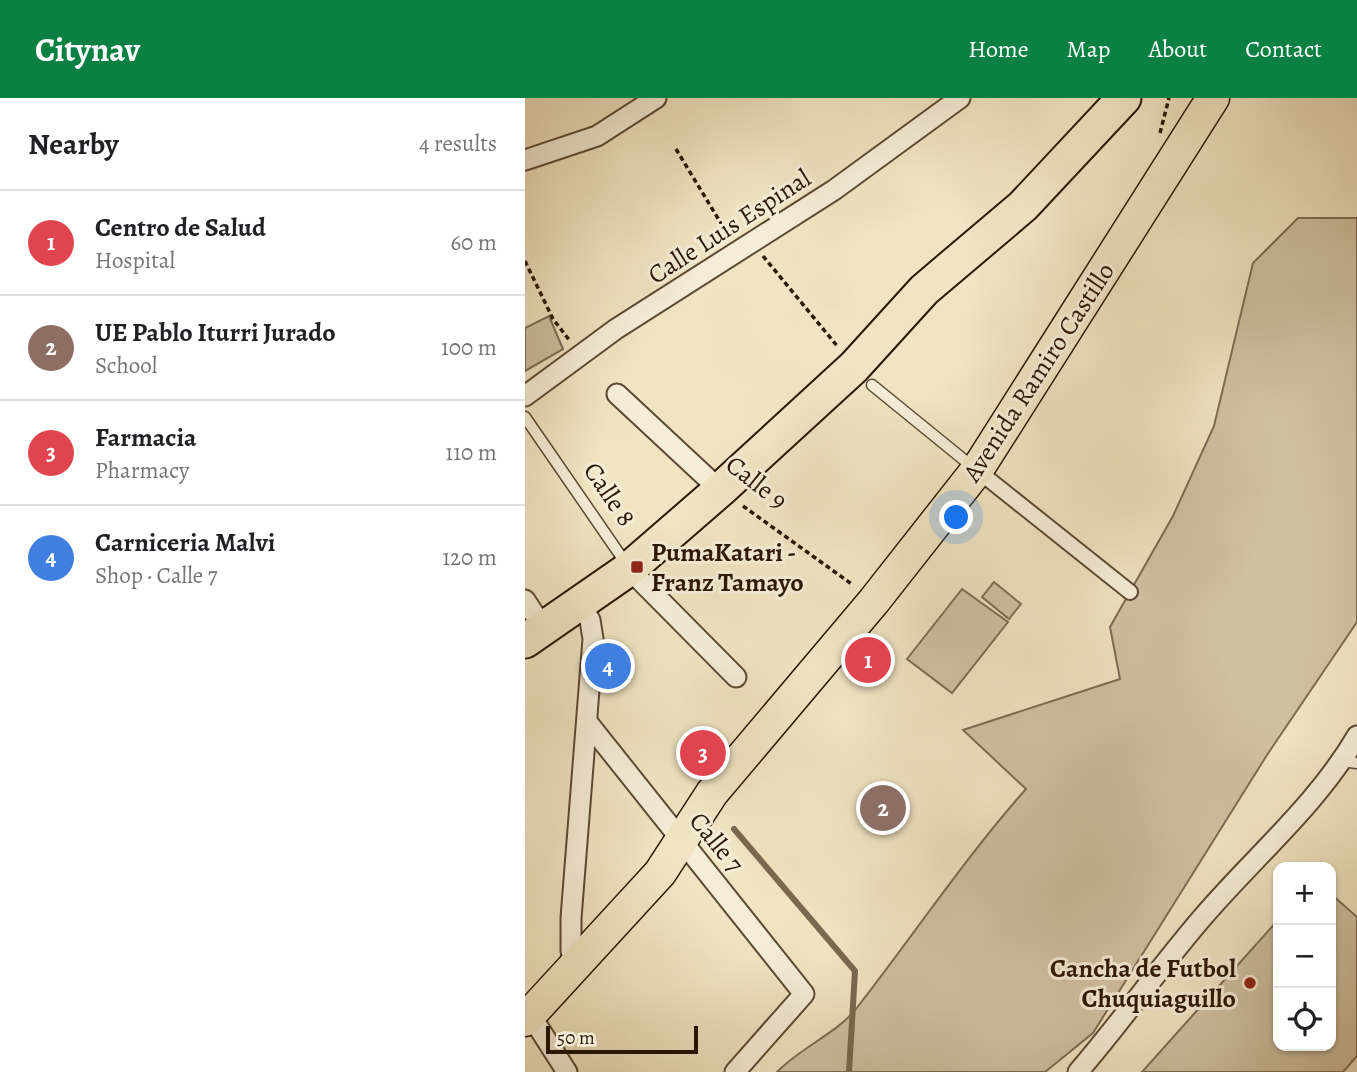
<!DOCTYPE html>
<html lang="en">
<head>
<meta charset="utf-8">
<style>
	body { margin:0; font-family:Alegreya,serif; background:#f2f2f2; color:#202124 }
	.controls { position:absolute; right:21px; bottom:21px; display:grid; overflow:hidden; border-radius:14px; box-shadow:0 2px 5px #0004 }
	.controls button { width:63px; height:63px; display:grid; place-items:center; padding:0; border:0; border-bottom:2px solid #e0e0e0; background:#fff; color:#202124; font:35px sans-serif }
	.scale { position:absolute; left:21px; bottom:18px; width:152px; box-sizing:border-box; padding-left:7px; border:4px solid #2c1704; border-top:0; font-size:19px; line-height:24px; white-space:nowrap; color:#2c1704; -webkit-text-stroke:5px #f6edd7; paint-order:stroke }
	.you { position:absolute; left:432px; top:420px; width:24px; height:24px; margin:-18px; border:5px solid #fff; border-radius:50%; background:#1a73e8; box-shadow:0 0 0 10px #1a73e833 }
	.badge { display:grid; place-items:center; width:46px; height:46px; border-radius:50%; background:#0b8043; color:#fff; font-size:23px; font-weight:700 }
	.pin { position:absolute; translate:-50% -50%; border:4px solid #fff; box-shadow:0 2px 7px #0006 }
	.list { margin:0; padding:0; list-style:none }
	h2 { display:flex; justify-content:space-between; align-items:center; height:91px; margin:0; padding:0 28px; font-size:30px }
	h2 small { font-size:23px; font-weight:400; color:#757577 }
	.list li { display:grid; grid-template-columns:46px 1fr auto; gap:21px; align-items:center; box-sizing:border-box; height:105px; padding:0 28px; border-top:2px solid #e0e0e0 }
	.list b { display:block; font-size:26px; white-space:nowrap }
	.list p { margin:0; font-size:23px; white-space:nowrap; color:#757577 }
	.list em { font-size:23px; font-style:normal; color:#757577 }
	.icon { flex:none; width:38px; height:38px; fill:none; stroke:currentColor; stroke-width:2; stroke-linecap:round; stroke-linejoin:round }
	.map { position:relative; flex:none; width:832px; height:974px; overflow:hidden }
	header { display:flex; align-items:center; gap:42px; box-sizing:border-box; height:98px; padding:0 35px; background:#0b8043; color:#fff }
	header strong { font-size:33px }
	nav { display:flex; gap:38px; margin-inline-start:auto; font-size:24px }
	main { display:flex }
	aside { flex:1; background:#fff }
	.map>svg:first-child { display:block }
	.green { fill:#d0c1a2; stroke:#7e6c53; stroke-width:2 }
	.shadow { fill:#0003 }
	.lines { fill:none; stroke-linecap:round; stroke-linejoin:round }
	.stream { stroke:#7a684f; stroke-width:6 }
	.building { fill:#928267; stroke:#2c1704; stroke-width:2 }
	.service-casing { stroke:#5d4a34; stroke-width:13 }
	.pedestrian-casing { stroke:#5d4a34; stroke-width:18 }
	.minor-casing { stroke:#5d4a34; stroke-width:23 }
	.primary-casing { stroke:#2c1704; stroke-width:35 }
	.trunk-casing { stroke:#2c1704; stroke-width:37 }
	.path { stroke:#2c1704; stroke-width:3.5; stroke-dasharray:5 3.5; stroke-linecap:butt }
	.service { stroke:#f6edd7; stroke-width:10 }
	.pedestrian { stroke:#f6edd7; stroke-width:14 }
	.minor { stroke:#f6edd7; stroke-width:19 }
	.primary { stroke:#f1e4c2; stroke-width:32 }
	.trunk { stroke:#f1e4c2; stroke-width:33 }
	.poi-dot { fill:#8f2418; stroke:#f6edd7; stroke-width:2.5 }
	.labels { text-anchor:middle; stroke-width:6; stroke-linejoin:round; paint-order:stroke }
	.street-label { font-size:26px; fill:#2c1704; stroke:#f6edd7 }
	.poi-label { font-size:26px; font-weight:bold; fill:#2c1704; stroke:#f6edd7; text-anchor:start }
</style>
</head>
<body>
<header>
<strong>Citynav</strong>
<nav><a>Home</a><a>Map</a><a>About</a><a>Contact</a></nav>
</header>
<main>
<aside>
<h2>Nearby<small>4 results</small></h2>
<ul class="list">
<li><span class="badge" style="background:#e0444e">1</span><div><b>Centro de Salud</b><p>Hospital</p></div><em>60 m</em></li>
<li><span class="badge" style="background:#8d6e63">2</span><div><b>UE Pablo Iturri Jurado</b><p>School</p></div><em>100 m</em></li>
<li><span class="badge" style="background:#e0444e">3</span><div><b>Farmacia</b><p>Pharmacy</p></div><em>110 m</em></li>
<li><span class="badge" style="background:#3f7fe0">4</span><div><b>Carniceria Malvi</b><p>Shop · Calle 7</p></div><em>120 m</em></li>
</ul>
</aside>
<div class="map">
<svg width="832" height="974" viewBox="0 0 832 974">
	<rect width="100%" height="100%" fill="#f1e4c2"/>
	<filter id="stains"><feTurbulence type="fractalNoise" baseFrequency=".00286" numOctaves="4"/><feColorMatrix values="0 0 0 0 .2 0 0 0 0 .09 0 0 0 0 .02 0 0 0 .5 -.17"/></filter>
	<radialGradient id="worn" r=".72"><stop offset=".6" stop-color="#630" stop-opacity="0"/><stop offset="1" stop-color="#630" stop-opacity=".3"/></radialGradient>
	<g class="green">
		<path d="M 773,120 L 832,120 L 832,524 L 742,657 L 568,935 L 520,974 L 252,974 C 275,950 312,935 331,911 C 388,838 439,761 501,691 L 438,632 L 595,581 L 585,529 L 648,418 L 689,328 L 728,165 Z"/>
		<path d="M 24,218 L 38,251 L 0,273 L 0,230 Z"/>
		<path d="M 469,484 L 496,506 L 484,521 L 457,499 Z"/>
		<path d="M 437,491 L 483,524 L 427,595 L 382,561 Z"/>
		<path d="M 806,796 L 832,819 L 832,958 L 818,974 L 617,974 L 753,822 L 753,948 L 806,948 Z"/>
	</g>
	<path class="shadow" d="M 362,556 L 367,562 L 347,587 L 332,574 Z"/>
	<g class="lines">
		<path class="stream" d="M 209,731 L 330,873 L 324,974"/>
	</g>
	<path class="building" d="M 345,541 L 363,555 L 341,583 L 324,569 Z"/>
	<g class="lines">
		<g class="service-casing">
			<g id="service">
				<path d="M 347,287 L 449,370"/>
				<path d="M 0,319 L 102,467"/>
				<path d="M 817,663 L 832,665"/>
			</g>
		</g>
		<g class="pedestrian-casing">
			<path id="pedestrian" d="M 452,372 L 605,494"/>
		</g>
		<g class="minor-casing">
			<g id="minor">
				<path d="M 0,62 L 72,38 L 131,0"/>
				<path d="M 92,296 L 195,392"/>
				<path d="M 0,298 L 91,231 L 309,92 L 435,0"/>
				<path d="M 104,471 L 211,579"/>
				<path d="M 0,502 L 19,531"/>
				<path d="M 63,625 L 279,896 L 210,974"/>
				<path d="M 52,869 L 46,853 L 46,820 L 68,541 L 65,522 L 55,505"/>
				<path d="M 1,910 L 42,974"/>
				<path d="M 553,974 C 596,924 634,870 677,820 C 729,759 791,708 832,638"/>
			</g>
		</g>
		<g class="primary-casing">
			<path id="primary" d="M 0,922 L 135,775 L 187,695 L 349,503 L 452,372 L 688,0"/>
		</g>
		<g class="trunk-casing">
			<path id="trunk" d="M 0,543 L 104,471 L 195,392 L 329,269 L 399,192 L 498,108 L 599,0"/>
		</g>
		<g class="path">
			<path d="M 635,35 L 644,0"/>
			<path d="M 151,51 L 203,137"/>
			<path d="M 238,158 L 313,249"/>
			<path d="M 0,163 L 28,221 L 45,243"/>
			<path d="M 218,408 L 328,487"/>
		</g>
		<use href="#service" class="service"/>
		<use href="#pedestrian" class="pedestrian"/>
		<use href="#minor" class="minor"/>
		<use href="#primary" class="primary"/>
		<use href="#trunk" class="trunk"/>
	</g>
	<g class="poi-dot">
		<rect x="105" y="462" width="14" height="14" rx="3.5"/>
		<circle cx="725" cy="885" r="7"/>
	</g>
	<g class="labels">
		<g class="street-label">
			<text transform="translate(204 128) rotate(-33)" y="9">Calle Luis Espinal</text>
			<text transform="translate(513 274) rotate(-57)" y="9">Avenida Ramiro Castillo</text>
			<text transform="translate(232 384) rotate(38)" y="9">Calle 9</text>
			<text transform="translate(85 396) rotate(56)" y="9">Calle 8</text>
			<text transform="translate(192 744) rotate(51)" y="9">Calle 7</text>
		</g>
		<g class="poi-label">
			<text x="126" y="463">PumaKatari -<tspan x="126" dy="30">Franz Tamayo</tspan></text>
			<text x="711" y="879" text-anchor="end">Cancha de Futbol<tspan x="711" dy="30">Chuquiaguillo</tspan></text>
		</g>
	</g>
	<rect width="100%" height="100%" filter="url(#stains)"/>
	<rect width="100%" height="100%" fill="url(#worn)"/>
</svg>
<div class="controls">
<button>+</button>
<button>−</button>
<button><svg class="icon" aria-label="locate" viewBox="0 0 24 24"><circle cx="12" cy="12" r="6"/><path d="M12 2v4M12 18v4M2 12h4M18 12h4"/></svg></button>
</div>
<div class="scale">50 m</div>
<div class="you"></div>
<div class="pin badge" style="left:343px;top:562px;background:#e0444e">1</div>
<div class="pin badge" style="left:358px;top:710px;background:#8d6e63">2</div>
<div class="pin badge" style="left:178px;top:655px;background:#e0444e">3</div>
<div class="pin badge" style="left:83px;top:568px;background:#3f7fe0">4</div>
</div>
</main>
</body>
</html>
